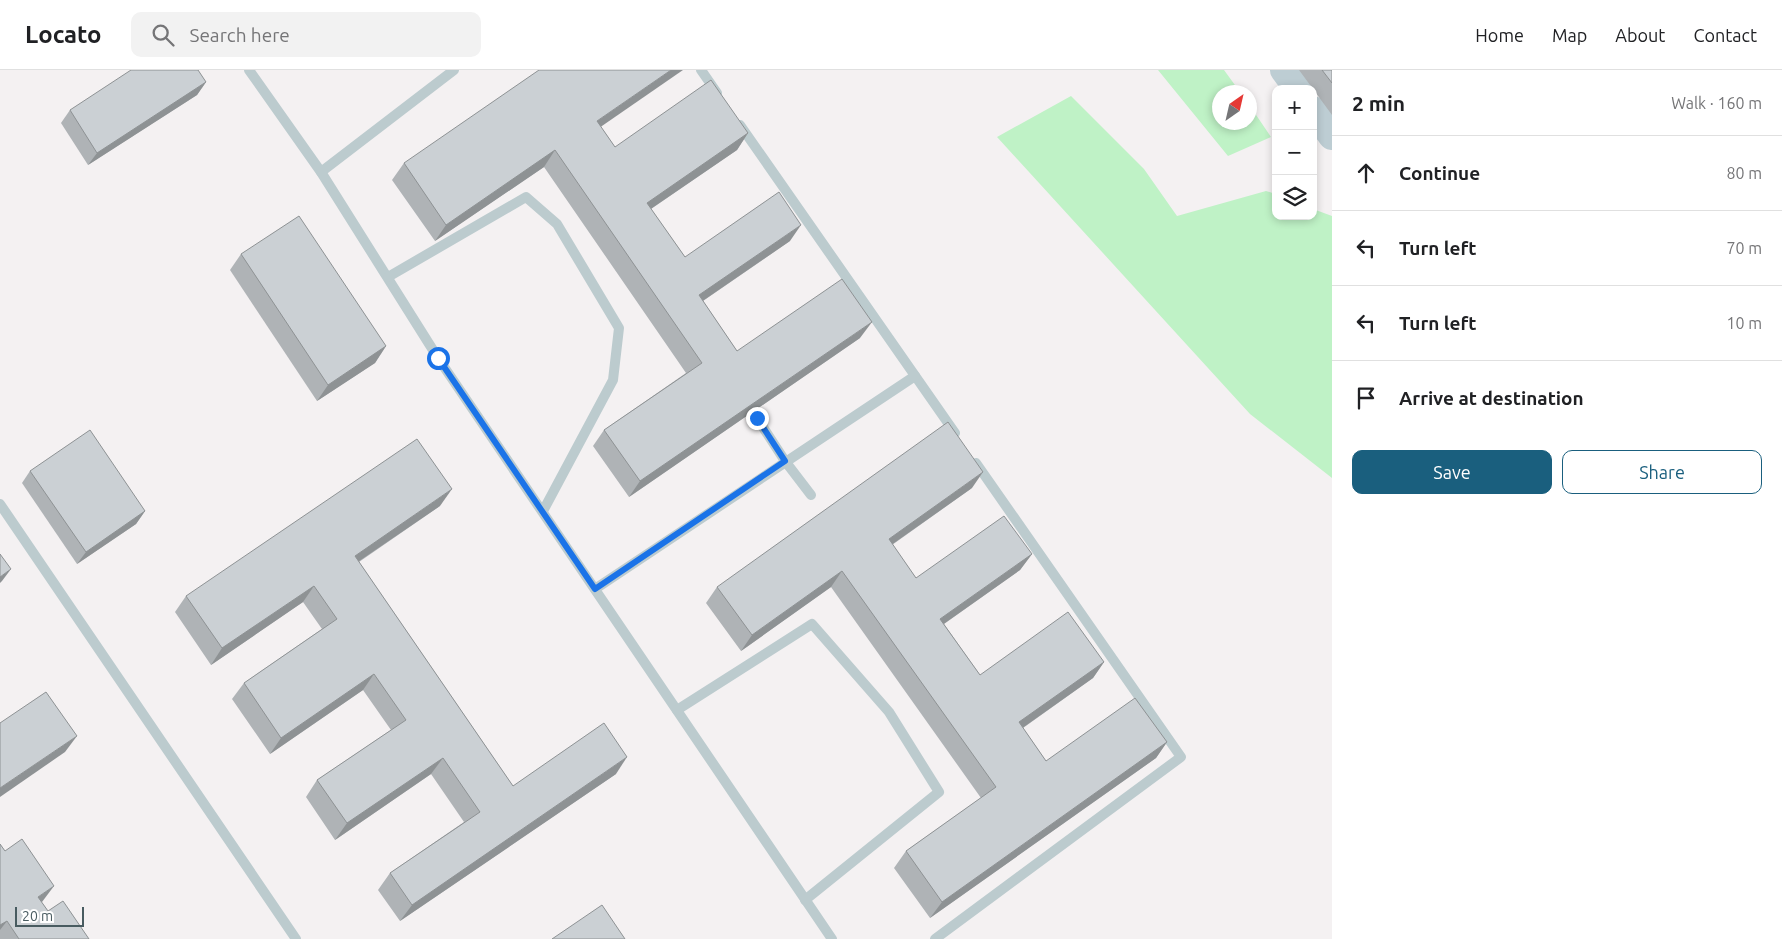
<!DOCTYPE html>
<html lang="en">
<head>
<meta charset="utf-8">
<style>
	body { margin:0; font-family:Ubuntu,sans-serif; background:#f2f2f2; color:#202124 }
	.controls { position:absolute; right:15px; top:15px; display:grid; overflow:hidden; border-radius:10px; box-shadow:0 2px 8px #0003 }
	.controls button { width:45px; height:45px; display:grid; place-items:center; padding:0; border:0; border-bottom:1px solid #e0e0e0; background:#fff; color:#202124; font:25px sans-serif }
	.compass { position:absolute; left:1212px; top:15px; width:45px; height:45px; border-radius:50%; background:#fff; box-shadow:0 2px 8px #0003; rotate:34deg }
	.scale { position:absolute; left:15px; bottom:12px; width:69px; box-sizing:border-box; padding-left:5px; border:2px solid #485b60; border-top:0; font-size:14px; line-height:18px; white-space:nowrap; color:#485b60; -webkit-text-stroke:4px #fff; paint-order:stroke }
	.stop { position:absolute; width:15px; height:15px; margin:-11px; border:4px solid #1a73e8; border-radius:50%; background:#fff }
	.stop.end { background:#1a73e8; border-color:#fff; box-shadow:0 1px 5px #0008 }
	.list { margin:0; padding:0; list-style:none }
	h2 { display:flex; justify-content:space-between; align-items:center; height:65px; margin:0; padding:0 20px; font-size:21px }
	h2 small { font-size:16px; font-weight:400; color:#757577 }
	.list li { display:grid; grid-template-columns:32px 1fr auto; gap:15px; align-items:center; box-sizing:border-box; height:75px; padding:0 20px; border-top:1px solid #e0e0e0 }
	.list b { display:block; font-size:19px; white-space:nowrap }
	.list em { font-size:16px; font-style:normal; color:#757577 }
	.actions { display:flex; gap:10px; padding:15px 20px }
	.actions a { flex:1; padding:11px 0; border:1px solid #1a5f7e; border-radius:10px; text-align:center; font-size:18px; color:#1a5f7e }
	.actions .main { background:#1a5f7e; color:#fff }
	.icon { flex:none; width:28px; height:28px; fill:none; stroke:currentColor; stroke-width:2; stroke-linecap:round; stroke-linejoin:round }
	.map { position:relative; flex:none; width:1332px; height:869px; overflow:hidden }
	header { display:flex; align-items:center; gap:30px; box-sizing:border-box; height:70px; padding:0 25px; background:#fff; border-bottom:1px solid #e0e0e0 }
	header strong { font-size:24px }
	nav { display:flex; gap:28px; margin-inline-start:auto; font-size:18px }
	.search { width:350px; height:45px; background:#f2f2f2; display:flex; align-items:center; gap:12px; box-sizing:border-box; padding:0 18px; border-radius:10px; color:#757577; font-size:19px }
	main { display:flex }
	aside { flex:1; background:#fff }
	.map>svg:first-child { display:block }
	.green { fill:#bff2c6 }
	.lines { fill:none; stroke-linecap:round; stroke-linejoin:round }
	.lane { stroke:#bccbce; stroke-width:10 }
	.secondary { stroke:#bdcdd3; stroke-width:28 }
	.wall { fill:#afb3b6 }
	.shaded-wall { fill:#8e9294 }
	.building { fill:#cbd0d4; stroke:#8e9294 }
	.route { stroke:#1a73e8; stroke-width:6 }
</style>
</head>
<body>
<header>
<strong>Locato</strong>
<div class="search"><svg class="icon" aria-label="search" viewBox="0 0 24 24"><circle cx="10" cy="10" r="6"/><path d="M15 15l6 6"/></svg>Search here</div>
<nav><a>Home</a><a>Map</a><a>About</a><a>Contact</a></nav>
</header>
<main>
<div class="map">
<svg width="1332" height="869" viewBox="0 0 1332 869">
	<rect width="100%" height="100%" fill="#f4f1f2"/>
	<g class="green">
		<path d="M 1158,0 L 1224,0 L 1240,22 L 1220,22 L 1220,52 L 1250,52 L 1250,36 L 1271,67 L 1228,86 Z"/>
		<path d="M 1071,26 L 1144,99 L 1177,146 L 1266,121 L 1276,124 L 1276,146 L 1313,146 L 1313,139 L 1332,146 L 1332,408 L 1250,344 L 997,67 Z"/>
	</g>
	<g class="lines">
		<g class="lane">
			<path d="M 249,0 L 321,102 L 438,288 L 832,869"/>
			<path d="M 701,0 L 717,23"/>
			<path d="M 740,55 L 955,363"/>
			<path d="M 321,102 L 454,0"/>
			<path d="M 388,207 L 526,127 L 557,154 L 619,258 L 613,310 L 543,441"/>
			<path d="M 757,348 L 785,391 L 811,425"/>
			<path d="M 0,434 L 296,869"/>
			<path d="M 595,519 L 915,306"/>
			<path d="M 677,640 L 812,554 L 889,642 L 939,722 L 805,830"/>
			<path d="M 935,869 L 1181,687 L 976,393"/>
		</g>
		<g class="secondary">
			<path d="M 1284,0 L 1298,19"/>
			<path d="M 1313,40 L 1332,66"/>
		</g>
	</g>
	<g class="wall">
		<path d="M 1299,0 L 1332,0 L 1332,45 L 1313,19 Z"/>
		<path d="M 206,12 L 197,25 L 88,95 L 61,53 L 70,40 Z"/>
		<path d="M 601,57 L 615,77 L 748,63 L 737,80 L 651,139 L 685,187 L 790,171 L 703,231 L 737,281 L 860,268 L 629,427 L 593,376 L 604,360 L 686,303 L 544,97 L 435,171 L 392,110 L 404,93 Z"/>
		<path d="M 241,184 L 386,276 L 375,293 L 317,331 L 230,200 Z"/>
		<path d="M 30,401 L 145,441 L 136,454 L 77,494 L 22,413 Z"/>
		<path d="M 972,418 L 892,475 L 916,508 L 1032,484 L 1020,500 L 944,554 L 980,605 L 1104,592 L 1093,608 L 1023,658 L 1046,691 L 1167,672 L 1156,688 L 930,848 L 894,798 L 906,781 L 981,728 L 831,517 L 741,581 L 706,533 L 717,517 Z"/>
		<path d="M 440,436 L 359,492 L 513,716 L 616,704 L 400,851 L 378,820 L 390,803 L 464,752 L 431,704 L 335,770 L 306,727 L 317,710 L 391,660 L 363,620 L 270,684 L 232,629 L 244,613 L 322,559 L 303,532 L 211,595 L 175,542 L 186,526 Z"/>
		<path d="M 0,774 L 48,841 L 89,869 L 0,869 Z"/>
	</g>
	<g class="shaded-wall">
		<path d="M 671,0 L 683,0 L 586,67 L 597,51 Z"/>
		<path d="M 206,12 L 197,25 L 88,95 L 97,83 Z"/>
		<path d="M 748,63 L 737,80 L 636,149 L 647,133 Z"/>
		<path d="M 555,80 L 544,97 L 435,171 L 446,155 Z"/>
		<path d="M 801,155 L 790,171 L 688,241 L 699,225 Z"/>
		<path d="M 872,252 L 860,268 L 629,427 L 640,411 Z"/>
		<path d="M 386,276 L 375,293 L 317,331 L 328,315 Z"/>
		<path d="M 983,402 L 972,418 L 877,485 L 889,469 Z"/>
		<path d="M 452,419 L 440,436 L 343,502 L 355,486 Z"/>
		<path d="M 145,441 L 136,454 L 77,494 L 86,482 Z"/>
		<path d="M 1032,484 L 1020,500 L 928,565 L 940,549 Z"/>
		<path d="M 11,499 L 2,511 L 0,513 L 0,507 Z"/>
		<path d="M 842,501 L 831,517 L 741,581 L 752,565 Z"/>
		<path d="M 314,516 L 303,532 L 211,595 L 222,578 Z"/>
		<path d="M 1104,592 L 1093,608 L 1007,669 L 1019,652 Z"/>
		<path d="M 374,604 L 363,620 L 270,684 L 281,668 Z"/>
		<path d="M 77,666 L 65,682 L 0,727 L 0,718 Z"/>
		<path d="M 1167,672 L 1156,688 L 930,848 L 942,832 Z"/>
		<path d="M 627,687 L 616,704 L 400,851 L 412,835 Z"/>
		<path d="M 443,688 L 431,704 L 335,770 L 347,753 Z"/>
		<path d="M 54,816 L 42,832 L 27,843 L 38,827 Z"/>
		<path d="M 7,851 L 0,860 L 0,855 Z"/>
	</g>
	<g class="building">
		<path d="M 131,0 L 198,0 L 206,12 L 97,83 L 70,40 Z"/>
		<path d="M 539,0 L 671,0 L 597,51 L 615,77 L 711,10 L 748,63 L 647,133 L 685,187 L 779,122 L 801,155 L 699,225 L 737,281 L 842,209 L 872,252 L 640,411 L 604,360 L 702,293 L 555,80 L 446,155 L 404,93 Z"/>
		<path d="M 1322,0 L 1332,0 L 1332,13 Z"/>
		<path d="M 299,146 L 386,276 L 328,315 L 241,184 Z"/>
		<path d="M 948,352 L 983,402 L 889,469 L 916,508 L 1004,446 L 1032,484 L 940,549 L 980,605 L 1068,542 L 1104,592 L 1019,652 L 1046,691 L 1135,628 L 1167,672 L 942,832 L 906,781 L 996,717 L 842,501 L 752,565 L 717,517 Z"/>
		<path d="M 90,360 L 145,441 L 86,482 L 30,401 Z"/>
		<path d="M 417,369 L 452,419 L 355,486 L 513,716 L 604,653 L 627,687 L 412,835 L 390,803 L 480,742 L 443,688 L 347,753 L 317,710 L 406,650 L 374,604 L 281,668 L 244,613 L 337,549 L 314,516 L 222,578 L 186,526 Z"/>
		<path d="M 0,484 L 11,499 L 0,507 Z"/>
		<path d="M 46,622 L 77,666 L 0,718 L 0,653 Z"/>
		<path d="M 22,769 L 54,816 L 38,827 L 48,841 L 63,831 L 89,869 L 19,869 L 7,851 L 0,855 L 0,774 L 5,781 Z"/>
		<path d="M 602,835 L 625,869 L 552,869 Z"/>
	</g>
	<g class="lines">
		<path class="route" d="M 438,288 L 595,519 L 785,391 L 757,348"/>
	</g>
</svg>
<div class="controls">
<button>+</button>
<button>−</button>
<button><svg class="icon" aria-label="layers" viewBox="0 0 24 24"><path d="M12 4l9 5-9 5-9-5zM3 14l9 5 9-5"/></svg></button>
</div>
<svg class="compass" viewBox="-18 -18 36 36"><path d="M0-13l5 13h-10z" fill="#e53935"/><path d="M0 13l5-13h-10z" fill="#757577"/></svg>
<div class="scale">20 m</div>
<div class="stop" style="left:438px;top:288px"></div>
<div class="stop end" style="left:757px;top:348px"></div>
</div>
<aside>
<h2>2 min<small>Walk · 160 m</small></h2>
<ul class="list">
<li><svg class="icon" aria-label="ahead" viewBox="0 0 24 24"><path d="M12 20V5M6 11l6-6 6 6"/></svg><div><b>Continue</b></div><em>80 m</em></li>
<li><svg class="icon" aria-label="left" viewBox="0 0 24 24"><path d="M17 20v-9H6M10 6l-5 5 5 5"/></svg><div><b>Turn left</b></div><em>70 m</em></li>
<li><svg class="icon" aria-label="left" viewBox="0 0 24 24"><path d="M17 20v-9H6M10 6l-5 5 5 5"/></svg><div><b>Turn left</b></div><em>10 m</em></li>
<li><svg class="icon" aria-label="arrive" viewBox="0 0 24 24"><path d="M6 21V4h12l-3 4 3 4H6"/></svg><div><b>Arrive at destination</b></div></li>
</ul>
<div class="actions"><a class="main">Save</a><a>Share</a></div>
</aside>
</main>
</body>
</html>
